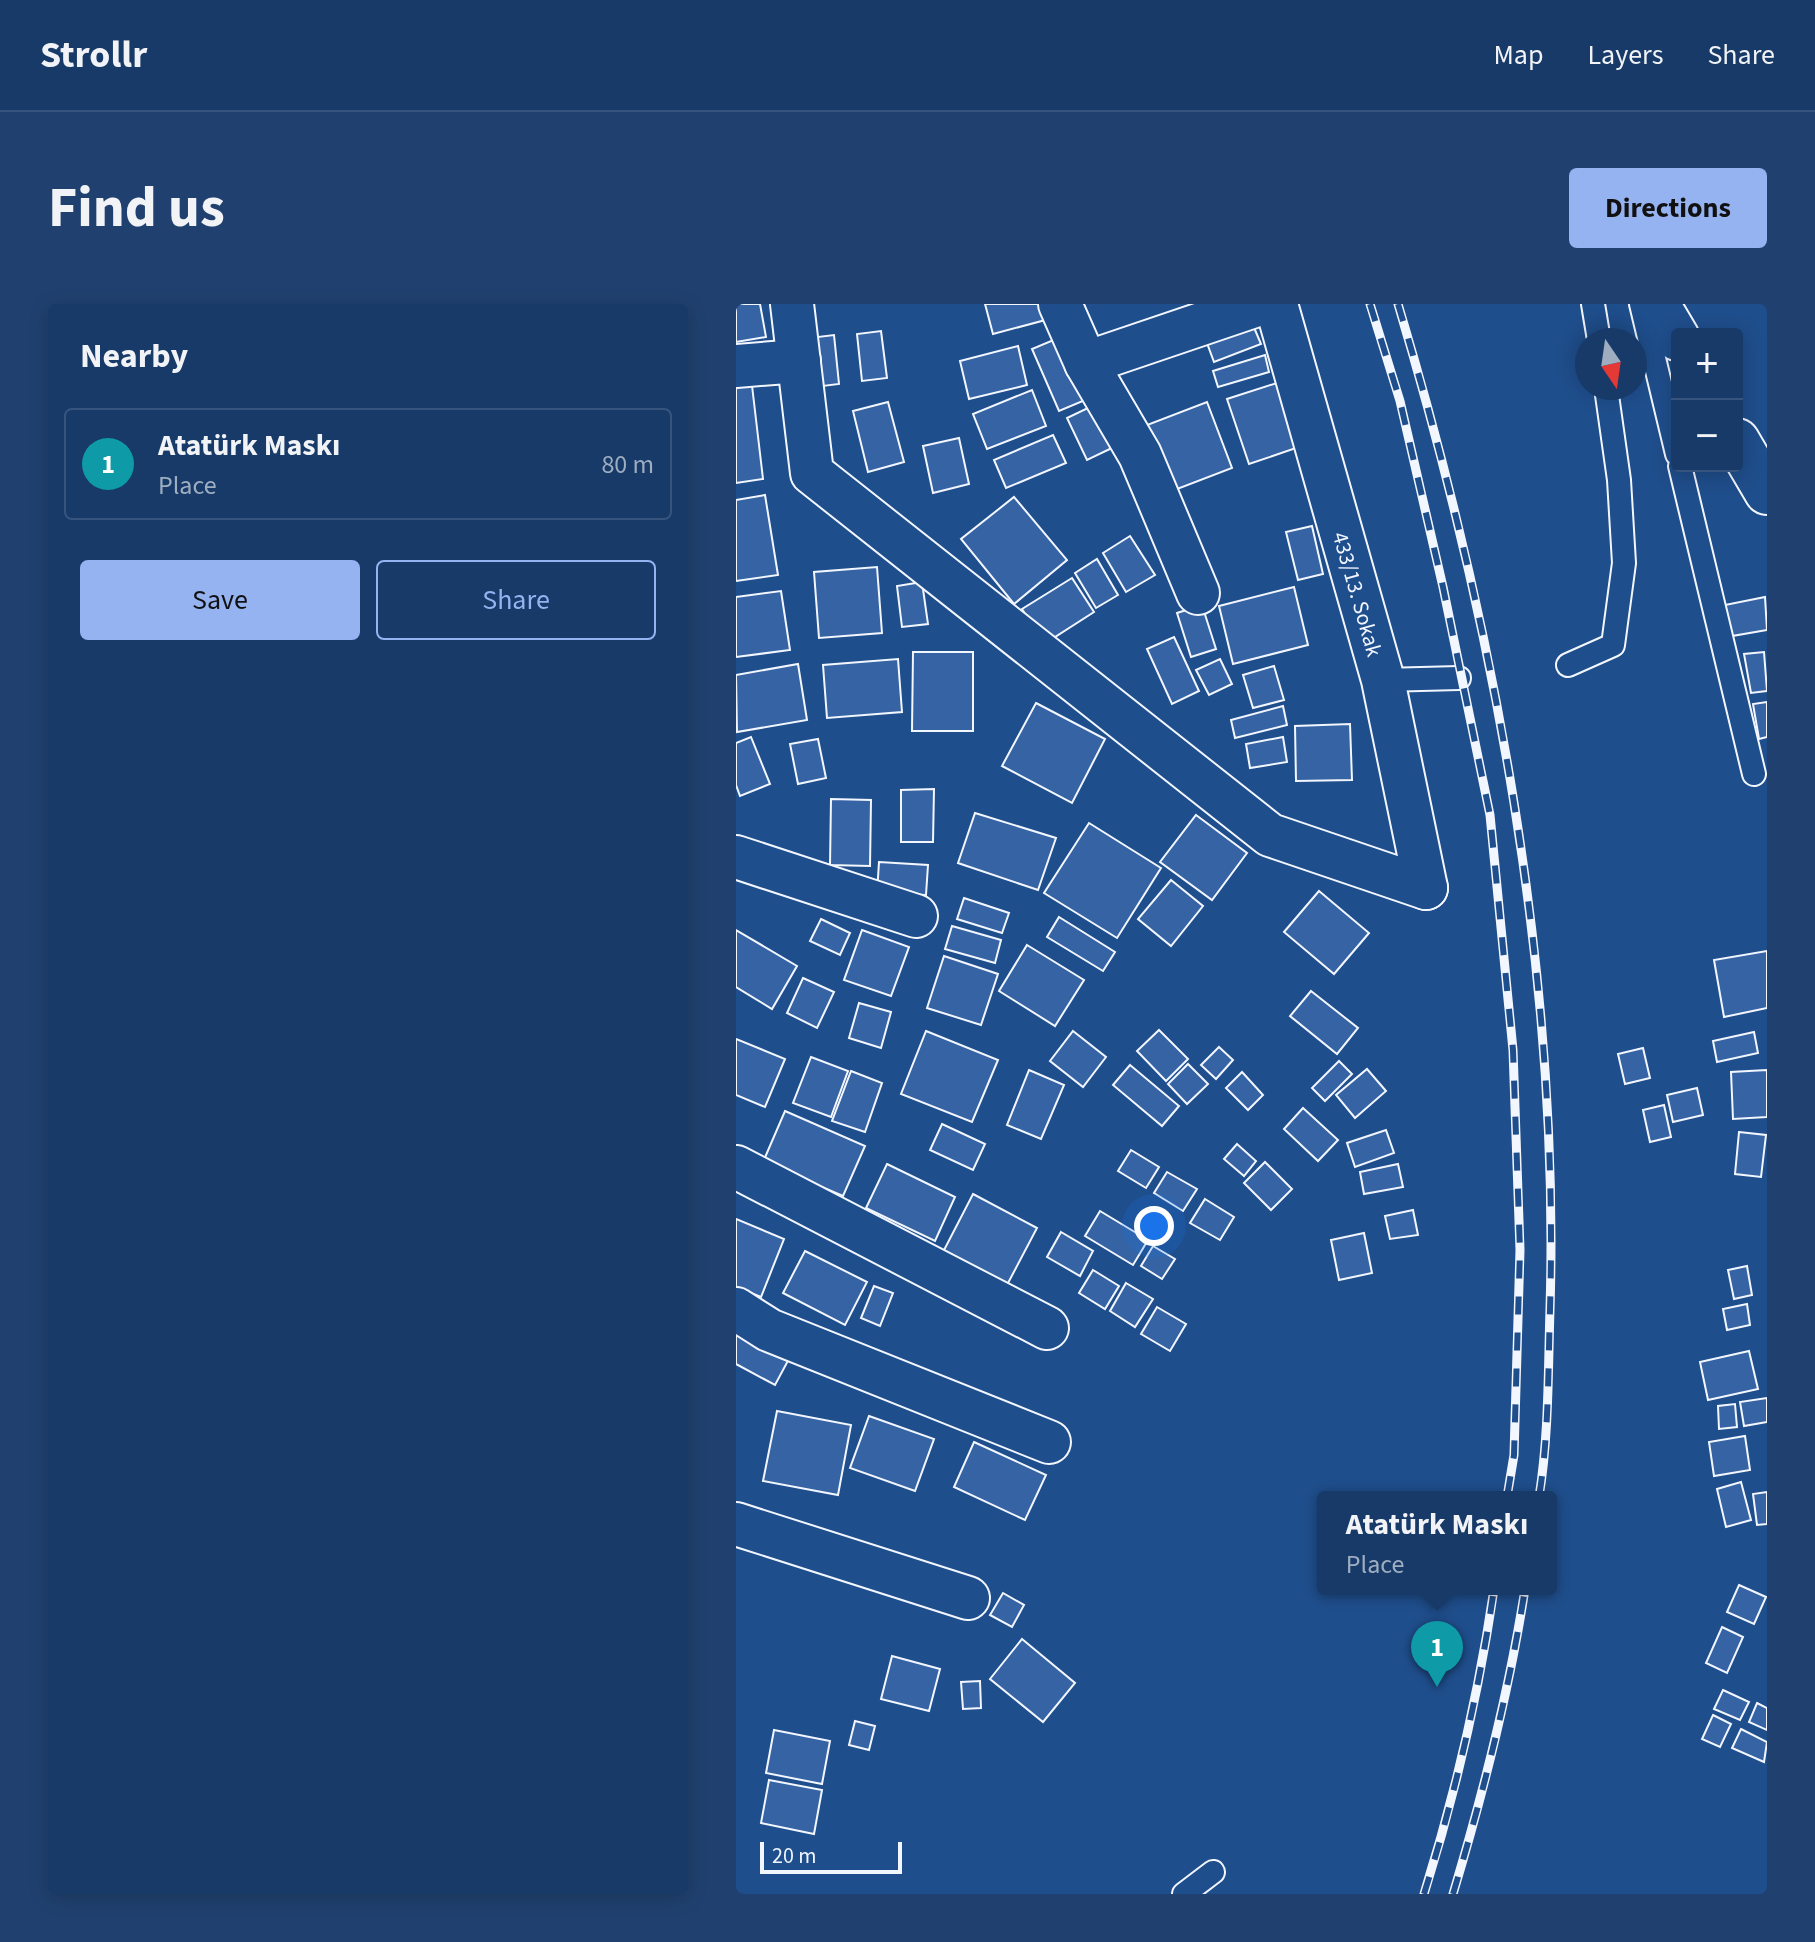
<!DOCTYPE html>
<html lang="en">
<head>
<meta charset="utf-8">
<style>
	body { margin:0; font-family:"Source Sans 3",sans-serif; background:#20416f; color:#f1f3f6 }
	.controls { position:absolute; right:24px; top:24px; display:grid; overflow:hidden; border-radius:8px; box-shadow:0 4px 20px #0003 }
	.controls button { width:72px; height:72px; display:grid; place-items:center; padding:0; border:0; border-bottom:2px solid #36547d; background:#173a69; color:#f1f3f6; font:40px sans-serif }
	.compass { position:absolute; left:839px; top:24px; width:72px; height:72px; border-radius:50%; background:#173a69; box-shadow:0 4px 20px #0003; rotate:167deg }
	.scale { position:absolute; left:24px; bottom:20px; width:142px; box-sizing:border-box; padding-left:8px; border:4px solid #f2f6ff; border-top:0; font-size:22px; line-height:28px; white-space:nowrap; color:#f2f6ff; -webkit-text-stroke:6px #1f4e8c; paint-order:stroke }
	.you { position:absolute; left:418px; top:922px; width:28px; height:28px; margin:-20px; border:6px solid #fff; border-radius:50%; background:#1a73e8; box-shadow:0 0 0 12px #1a73e833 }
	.badge { display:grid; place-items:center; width:52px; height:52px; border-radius:50%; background:#95b2f1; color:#fff; font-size:26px; font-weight:700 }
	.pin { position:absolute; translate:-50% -66px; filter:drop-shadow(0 2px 4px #0008) }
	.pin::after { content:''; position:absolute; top:42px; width:28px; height:24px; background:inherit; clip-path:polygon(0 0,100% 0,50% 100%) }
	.popup { position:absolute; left:581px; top:1187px; width:240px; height:104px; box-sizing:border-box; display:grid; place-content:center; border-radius:8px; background:#173a69; filter:drop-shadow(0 2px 6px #0005); font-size:26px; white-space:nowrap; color:#9eadc0 }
	.popup b { font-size:30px; color:#f1f3f6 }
	.popup::after { content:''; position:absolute; left:50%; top:100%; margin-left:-16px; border:16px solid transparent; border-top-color:#173a69 }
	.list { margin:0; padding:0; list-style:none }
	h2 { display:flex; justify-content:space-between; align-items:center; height:104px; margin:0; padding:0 32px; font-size:34px }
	h2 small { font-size:26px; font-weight:400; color:#9eadc0 }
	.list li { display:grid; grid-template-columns:52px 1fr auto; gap:24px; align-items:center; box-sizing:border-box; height:112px; margin:0 16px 16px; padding:0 16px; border:2px solid #36547d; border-radius:8px }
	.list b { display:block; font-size:30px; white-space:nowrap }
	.list p { margin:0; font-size:26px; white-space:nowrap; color:#9eadc0 }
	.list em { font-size:26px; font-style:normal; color:#9eadc0 }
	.actions { display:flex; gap:16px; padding:24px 32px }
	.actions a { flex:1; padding:18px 0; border:2px solid #95b2f1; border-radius:8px; text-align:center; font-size:28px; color:#95b2f1 }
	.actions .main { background:#95b2f1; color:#111 }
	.map { position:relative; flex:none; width:1031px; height:1590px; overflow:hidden; border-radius:8px }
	header { display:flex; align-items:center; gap:48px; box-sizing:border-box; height:112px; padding:0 40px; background:#173a69; border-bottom:2px solid #36547d }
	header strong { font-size:38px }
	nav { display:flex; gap:44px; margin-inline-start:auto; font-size:28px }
	.intro { display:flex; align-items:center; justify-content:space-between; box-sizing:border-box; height:192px; padding:0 48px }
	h1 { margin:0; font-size:56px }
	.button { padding:20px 36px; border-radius:8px; background:#95b2f1; color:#111; font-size:28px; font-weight:700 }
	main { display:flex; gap:48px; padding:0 48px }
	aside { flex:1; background:#173a69; border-radius:8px; box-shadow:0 4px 20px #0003 }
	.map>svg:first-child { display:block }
	.building { fill:#3563a3; stroke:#f2f6ff; stroke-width:2 }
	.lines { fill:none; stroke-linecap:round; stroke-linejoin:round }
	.lane-casing { stroke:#f2f6ff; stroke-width:26 }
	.street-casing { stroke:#f2f6ff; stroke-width:46 }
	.secondary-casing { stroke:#f2f6ff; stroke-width:48 }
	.lane { stroke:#1f4e8c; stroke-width:22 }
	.street { stroke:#1f4e8c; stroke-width:42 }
	.secondary { stroke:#1f4e8c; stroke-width:44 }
	.rail-casing { stroke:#f2f6ff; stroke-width:9 }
	.rail { stroke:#1f4e8c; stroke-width:6; stroke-dasharray:18; stroke-linecap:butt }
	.labels { text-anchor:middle; stroke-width:6; stroke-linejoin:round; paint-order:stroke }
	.street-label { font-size:22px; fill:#f2f6ff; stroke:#1f4e8c }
</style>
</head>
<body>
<header>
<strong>Strollr</strong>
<nav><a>Map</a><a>Layers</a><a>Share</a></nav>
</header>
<div class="intro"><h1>Find us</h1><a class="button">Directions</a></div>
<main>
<aside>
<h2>Nearby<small></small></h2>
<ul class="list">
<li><span class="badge" style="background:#0f9aa8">1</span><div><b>Atatürk Maskı</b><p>Place</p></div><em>80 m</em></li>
</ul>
<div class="actions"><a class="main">Save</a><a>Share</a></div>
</aside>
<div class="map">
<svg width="1031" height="1590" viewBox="0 0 1031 1590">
	<rect width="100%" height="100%" fill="#1f4e8c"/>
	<g class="building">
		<path d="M 0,0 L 24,0 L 30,33 L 0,38 Z"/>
		<path d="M 249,0 L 313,0 L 317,14 L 257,30 Z"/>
		<path d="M 514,14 L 525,40 L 478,58 L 468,31 Z"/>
		<path d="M 145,27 L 151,74 L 126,77 L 121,30 Z"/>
		<path d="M 98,31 L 103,80 L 79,83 L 73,34 Z"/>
		<path d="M 327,32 L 354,94 L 323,107 L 296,45 Z"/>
		<path d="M 282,42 L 291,81 L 233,95 L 224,57 Z"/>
		<path d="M 529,51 L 533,68 L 482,83 L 477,67 Z"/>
		<path d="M 15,73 L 27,175 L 0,179 L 0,75 Z"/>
		<path d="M 544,78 L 566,142 L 513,160 L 491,95 Z"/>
		<path d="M 296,86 L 310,122 L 251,145 L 237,110 Z"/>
		<path d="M 152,98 L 168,158 L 132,168 L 117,107 Z"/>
		<path d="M 471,98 L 496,164 L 436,187 L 411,121 Z"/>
		<path d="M 356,102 L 376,144 L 351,156 L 331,114 Z"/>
		<path d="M 317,131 L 330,159 L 270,184 L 258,156 Z"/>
		<path d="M 223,134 L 233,180 L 197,189 L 187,142 Z"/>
		<path d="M 29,191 L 42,271 L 0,277 L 0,196 Z"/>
		<path d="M 278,193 L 331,256 L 278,300 L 225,235 Z"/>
		<path d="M 576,222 L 587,270 L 562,276 L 550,228 Z"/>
		<path d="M 394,232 L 419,271 L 390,288 L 367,249 Z"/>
		<path d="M 361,255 L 382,291 L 360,304 L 339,269 Z"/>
		<path d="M 141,263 L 146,329 L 83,334 L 78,268 Z"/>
		<path d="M 336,274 L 358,308 L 308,340 L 286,305 Z"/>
		<path d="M 186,278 L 192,320 L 166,323 L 161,282 Z"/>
		<path d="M 558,283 L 572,341 L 497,360 L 483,302 Z"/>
		<path d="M 45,287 L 54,346 L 0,353 L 0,293 Z"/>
		<path d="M 1029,293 L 1031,326 L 996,332 L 989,301 Z"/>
		<path d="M 466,301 L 480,345 L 455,353 L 441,309 Z"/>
		<path d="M 438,333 L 463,387 L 436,400 L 411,345 Z"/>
		<path d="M 177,348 L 237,348 L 237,427 L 176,427 Z"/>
		<path d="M 1028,348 L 1031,387 L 1015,389 L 1008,350 Z"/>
		<path d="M 162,355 L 166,408 L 91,414 L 87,361 Z"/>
		<path d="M 484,355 L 496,380 L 473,391 L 460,366 Z"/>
		<path d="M 62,360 L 71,416 L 1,428 L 0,371 Z"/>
		<path d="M 538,362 L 548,396 L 517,404 L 507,371 Z"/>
		<path d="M 1031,398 L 1031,433 L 1023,435 L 1017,400 Z"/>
		<path d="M 300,399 L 369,435 L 336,499 L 266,462 Z"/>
		<path d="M 547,402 L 551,421 L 499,434 L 495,416 Z"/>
		<path d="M 614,420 L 616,476 L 560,477 L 559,422 Z"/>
		<path d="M 15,433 L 34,480 L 4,492 L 0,481 L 0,439 Z"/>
		<path d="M 547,433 L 551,458 L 514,464 L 510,440 Z"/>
		<path d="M 82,435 L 90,474 L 62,480 L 54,440 Z"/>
		<path d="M 198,485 L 197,538 L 165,538 L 165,486 Z"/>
		<path d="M 95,495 L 135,496 L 134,562 L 94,561 Z"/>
		<path d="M 239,509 L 320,534 L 302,586 L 222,559 Z"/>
		<path d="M 460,511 L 511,549 L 476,596 L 424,558 Z"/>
		<path d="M 353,519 L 425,564 L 381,634 L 308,589 Z"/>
		<path d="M 143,558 L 192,561 L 190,591 L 141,589 Z"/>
		<path d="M 435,576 L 467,602 L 435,642 L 402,615 Z"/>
		<path d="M 583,587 L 633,629 L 598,670 L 548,628 Z"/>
		<path d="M 228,594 L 273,609 L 266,629 L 221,615 Z"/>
		<path d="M 323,613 L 379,648 L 367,667 L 311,633 Z"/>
		<path d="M 85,615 L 114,629 L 104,651 L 74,637 Z"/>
		<path d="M 216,622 L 265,636 L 259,659 L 209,645 Z"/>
		<path d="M 0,626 L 61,662 L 36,705 L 0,683 Z"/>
		<path d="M 126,626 L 173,643 L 155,692 L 108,676 Z"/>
		<path d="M 291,641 L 348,676 L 319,722 L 263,687 Z"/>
		<path d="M 1031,647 L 1031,704 L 988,713 L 978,656 Z"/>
		<path d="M 208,652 L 262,670 L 245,721 L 191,704 Z"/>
		<path d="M 67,674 L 98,688 L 81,724 L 51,709 Z"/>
		<path d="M 575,687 L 622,724 L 601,750 L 554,712 Z"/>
		<path d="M 123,699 L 155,708 L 145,744 L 113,734 Z"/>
		<path d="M 423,726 L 452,755 L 430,777 L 401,747 Z"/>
		<path d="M 190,727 L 262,756 L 236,818 L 165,790 Z"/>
		<path d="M 337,727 L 370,753 L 347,783 L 314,757 Z"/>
		<path d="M 1018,728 L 1022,749 L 981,758 L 977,737 Z"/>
		<path d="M 0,735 L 49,755 L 29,803 L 0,791 Z"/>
		<path d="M 483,743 L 497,756 L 480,775 L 465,761 Z"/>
		<path d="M 907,744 L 914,774 L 889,780 L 882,750 Z"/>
		<path d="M 75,753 L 112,767 L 95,813 L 57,799 Z"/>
		<path d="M 603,757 L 616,770 L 589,797 L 576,784 Z"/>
		<path d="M 452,760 L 472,780 L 451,800 L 432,780 Z"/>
		<path d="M 394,761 L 443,802 L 426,822 L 377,781 Z"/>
		<path d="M 631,765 L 650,787 L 619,814 L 600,791 Z"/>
		<path d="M 293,766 L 328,781 L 305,835 L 271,821 Z"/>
		<path d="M 1031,766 L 1031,813 L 997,815 L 995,768 Z"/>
		<path d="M 115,767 L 146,779 L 129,828 L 96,817 Z"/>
		<path d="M 506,768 L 527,791 L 512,806 L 490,784 Z"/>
		<path d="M 961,784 L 967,811 L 937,818 L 931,791 Z"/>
		<path d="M 928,801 L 935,833 L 914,838 L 907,806 Z"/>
		<path d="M 567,804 L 602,836 L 582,857 L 548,825 Z"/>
		<path d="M 49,807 L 129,842 L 107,892 L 27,858 Z"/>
		<path d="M 206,820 L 249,840 L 237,866 L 194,846 Z"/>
		<path d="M 650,826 L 658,849 L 619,863 L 611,839 Z"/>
		<path d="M 1003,828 L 1030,831 L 1025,873 L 999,870 Z"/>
		<path d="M 501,840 L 520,857 L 508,872 L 488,855 Z"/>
		<path d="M 395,846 L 423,863 L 410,884 L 382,867 Z"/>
		<path d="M 529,858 L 556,885 L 535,906 L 508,879 Z"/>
		<path d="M 151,860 L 219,893 L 199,937 L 130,904 Z"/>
		<path d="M 662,860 L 667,883 L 628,890 L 624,868 Z"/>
		<path d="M 431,868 L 461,885 L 447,907 L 418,889 Z"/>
		<path d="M 237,890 L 301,924 L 271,981 L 207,948 Z"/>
		<path d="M 469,895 L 498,913 L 484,936 L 454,919 Z"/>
		<path d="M 677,906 L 682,931 L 654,935 L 649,912 Z"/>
		<path d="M 364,907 L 412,936 L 397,961 L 349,932 Z"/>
		<path d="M 0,915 L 48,935 L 25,993 L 0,983 Z"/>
		<path d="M 325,928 L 357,947 L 344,972 L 311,953 Z"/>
		<path d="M 628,929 L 636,969 L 603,976 L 595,936 Z"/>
		<path d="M 417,942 L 439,955 L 426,975 L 405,962 Z"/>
		<path d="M 69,947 L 131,978 L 109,1021 L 47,989 Z"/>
		<path d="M 1011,962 L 1016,991 L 998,995 L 992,966 Z"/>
		<path d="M 357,966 L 383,982 L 369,1005 L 343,989 Z"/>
		<path d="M 390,979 L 417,995 L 399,1023 L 374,1007 Z"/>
		<path d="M 138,982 L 157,989 L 144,1022 L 125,1014 Z"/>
		<path d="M 1011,1000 L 1014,1021 L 991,1026 L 987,1005 Z"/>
		<path d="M 421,1003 L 450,1020 L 434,1047 L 405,1030 Z"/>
		<path d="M 0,1024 L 54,1053 L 39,1081 L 0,1060 Z"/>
		<path d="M 1013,1047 L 1022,1085 L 972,1096 L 964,1058 Z"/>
		<path d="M 1031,1094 L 1031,1118 L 1008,1122 L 1004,1098 Z"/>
		<path d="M 999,1100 L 1001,1123 L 983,1125 L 982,1102 Z"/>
		<path d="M 41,1107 L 115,1121 L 102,1191 L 27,1177 Z"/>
		<path d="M 133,1112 L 198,1135 L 179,1187 L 114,1164 Z"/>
		<path d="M 1009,1132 L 1014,1166 L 978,1172 L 973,1138 Z"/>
		<path d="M 238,1138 L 310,1171 L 289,1216 L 218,1183 Z"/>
		<path d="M 1005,1178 L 1015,1216 L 990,1223 L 981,1185 Z"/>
		<path d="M 1031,1188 L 1031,1220 L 1021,1221 L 1017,1190 Z"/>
		<path d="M 1003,1281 L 1030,1293 L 1018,1320 L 991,1308 Z"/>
		<path d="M 267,1289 L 288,1301 L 276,1323 L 254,1311 Z"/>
		<path d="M 986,1323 L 1007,1333 L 991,1369 L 970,1359 Z"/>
		<path d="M 286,1335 L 339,1379 L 307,1418 L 254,1375 Z"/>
		<path d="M 156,1352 L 204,1365 L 193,1407 L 145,1395 Z"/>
		<path d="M 244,1377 L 245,1404 L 227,1405 L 225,1378 Z"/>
		<path d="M 987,1386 L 1013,1398 L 1004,1416 L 978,1405 Z"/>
		<path d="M 1021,1399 L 1031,1404 L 1031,1426 L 1013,1418 Z"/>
		<path d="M 977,1411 L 995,1420 L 984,1443 L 966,1435 Z"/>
		<path d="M 119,1417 L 139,1422 L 133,1446 L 113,1441 Z"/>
		<path d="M 1005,1425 L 1031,1438 L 1028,1458 L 996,1444 Z"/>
		<path d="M 38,1426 L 94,1437 L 86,1480 L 30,1469 Z"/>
		<path d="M 33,1476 L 86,1486 L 78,1530 L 25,1519 Z"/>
	</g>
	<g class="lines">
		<g class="lane-casing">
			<g id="lane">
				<path d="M 857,0 L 863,36"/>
				<path d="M 905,0 L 941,150"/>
				<path d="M 944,162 L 1018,470"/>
				<path d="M 832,361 L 877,341 L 888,259 L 883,176 L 870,84"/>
				<path d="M 647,376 L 723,374"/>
				<path d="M 448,1590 L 477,1568"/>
			</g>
		</g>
		<g class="street-casing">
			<g id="street">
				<path d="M 56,0 L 76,169 L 534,531 L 690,584"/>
				<path d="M 324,0 L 350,59 L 404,151 L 462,289"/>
				<path d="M 540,0 L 647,376 L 690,584"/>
				<path d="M 350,59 L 524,0"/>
				<path d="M 0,62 L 63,57"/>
				<path d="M 0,553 L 180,612"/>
				<path d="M 0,863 L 311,1024"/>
				<path d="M 0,1005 L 33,1026 L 313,1138"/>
				<path d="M 0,1220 L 232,1294"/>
			</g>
		</g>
		<g class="secondary-casing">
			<g id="secondary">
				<path d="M 921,0 L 941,34"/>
				<path d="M 1001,137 L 1031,188"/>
			</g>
		</g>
		<use href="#lane" class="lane"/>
		<use href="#street" class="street"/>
		<use href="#secondary" class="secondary"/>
		<g class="rail-casing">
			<g id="rail">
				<path d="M 634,0 L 664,97 L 707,283 L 754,511 L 777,746 L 784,946 L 778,1151 L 771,1193"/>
				<path d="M 662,0 C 758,320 824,671 814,1005 C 812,1068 813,1131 803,1193"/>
				<path d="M 688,1590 C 719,1491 743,1388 758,1285"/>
				<path d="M 717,1590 C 747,1490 773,1388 789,1285"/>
			</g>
		</g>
		<use href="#rail" class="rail"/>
	</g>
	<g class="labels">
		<g class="street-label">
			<text transform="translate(622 290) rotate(74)" y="8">433/13. Sokak</text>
		</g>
	</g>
</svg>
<div class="controls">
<button>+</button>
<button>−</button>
</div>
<svg class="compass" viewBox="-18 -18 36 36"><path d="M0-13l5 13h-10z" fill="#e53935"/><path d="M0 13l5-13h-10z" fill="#9eadc0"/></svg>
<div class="scale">20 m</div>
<div class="you"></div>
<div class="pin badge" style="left:701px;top:1383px;background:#0f9aa8">1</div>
<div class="popup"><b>Atatürk Maskı</b>Place</div>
</div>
</main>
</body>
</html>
